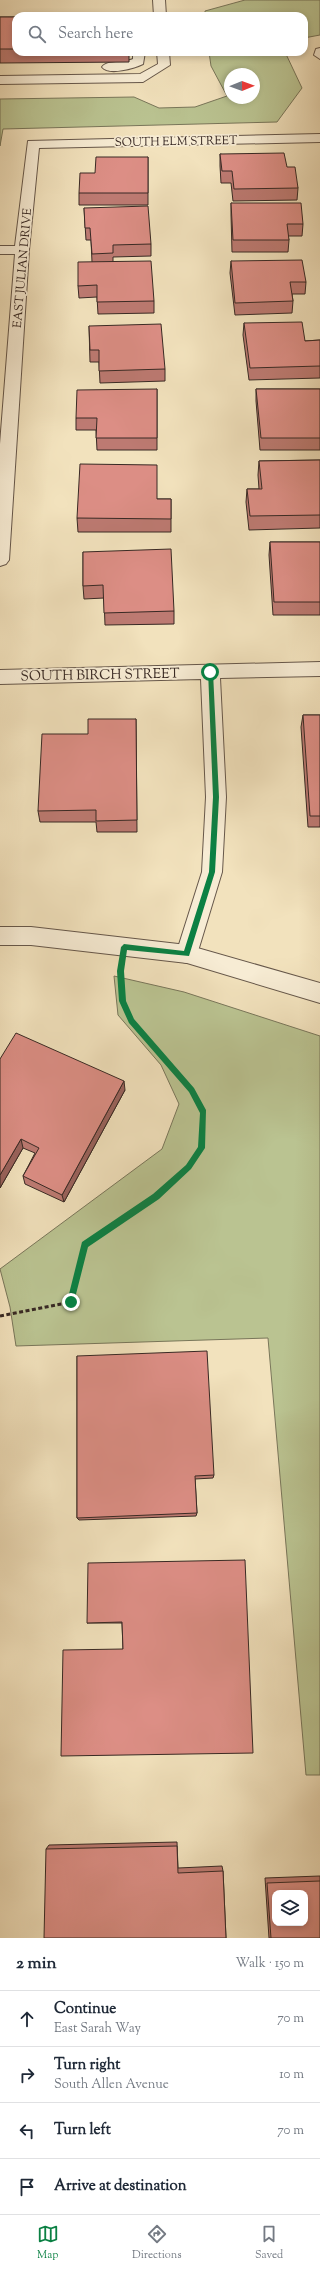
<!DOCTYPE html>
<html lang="en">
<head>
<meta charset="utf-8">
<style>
	body { margin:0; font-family:"Sorts Mill Goudy",serif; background:#f2f2f3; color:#1f2937 }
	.controls { position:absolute; right:12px; bottom:12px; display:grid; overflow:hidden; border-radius:8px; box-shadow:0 2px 6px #0003 }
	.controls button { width:36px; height:36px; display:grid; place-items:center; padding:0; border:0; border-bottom:1px solid #e0e1e3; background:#fff; color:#1f2937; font:20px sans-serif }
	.compass { position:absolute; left:224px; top:68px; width:36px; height:36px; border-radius:50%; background:#fff; box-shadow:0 2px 6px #0003; rotate:89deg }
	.stop { position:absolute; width:12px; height:12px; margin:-9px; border:3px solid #0b8043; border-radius:50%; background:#fff }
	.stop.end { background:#0b8043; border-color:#fff; box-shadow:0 1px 4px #0008 }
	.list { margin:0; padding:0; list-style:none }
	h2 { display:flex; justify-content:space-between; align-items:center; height:52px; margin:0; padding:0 16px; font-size:17px }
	h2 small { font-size:13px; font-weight:400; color:#747a83 }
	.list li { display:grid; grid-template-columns:26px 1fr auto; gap:12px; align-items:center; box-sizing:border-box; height:56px; padding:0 16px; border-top:1px solid #e0e1e3 }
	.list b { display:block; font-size:15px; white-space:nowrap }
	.list p { margin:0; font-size:13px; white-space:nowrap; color:#747a83 }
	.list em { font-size:13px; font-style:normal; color:#747a83 }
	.icon { flex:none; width:22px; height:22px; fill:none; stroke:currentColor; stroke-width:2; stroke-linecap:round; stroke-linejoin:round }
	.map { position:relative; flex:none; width:320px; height:1938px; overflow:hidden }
	.search { position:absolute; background:#fff; box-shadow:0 2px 6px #0003; left:12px; right:12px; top:12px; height:44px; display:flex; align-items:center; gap:10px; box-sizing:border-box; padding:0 14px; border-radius:12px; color:#747a83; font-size:15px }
	.sheet { height:276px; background:#fff }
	nav { display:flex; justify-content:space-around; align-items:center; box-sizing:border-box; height:56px; border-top:1px solid #e0e1e3; background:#fff; font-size:11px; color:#747a83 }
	nav a { display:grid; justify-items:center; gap:2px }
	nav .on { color:#0b8043 }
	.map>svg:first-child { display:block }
	.green { fill:#bac391; stroke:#79765a; fill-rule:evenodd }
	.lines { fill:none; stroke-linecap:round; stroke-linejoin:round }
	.service-casing { stroke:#66574a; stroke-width:2 }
	.minor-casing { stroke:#66574a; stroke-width:2 }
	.tertiary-casing { stroke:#66574a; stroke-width:2 }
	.path-far1 { stroke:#382924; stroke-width:2.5; stroke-dasharray:3 2; stroke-linecap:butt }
	.path { stroke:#382924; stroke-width:3; stroke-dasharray:4 2.5; stroke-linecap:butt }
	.service { fill:#f7ecd4; fill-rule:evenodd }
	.minor { fill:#f7ecd4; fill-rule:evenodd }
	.tertiary { fill:#f7ecd4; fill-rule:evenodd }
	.wall { fill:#bd7a72; stroke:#382924 }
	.shaded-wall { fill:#9a635d; stroke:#382924 }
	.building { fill:#dc8e85; stroke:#382924; fill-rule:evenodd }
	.route { fill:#0b8043 }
	.labels { text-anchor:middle; stroke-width:3.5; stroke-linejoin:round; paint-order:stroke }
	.far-street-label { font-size:12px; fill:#382924; stroke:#f7ecd4 }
	.street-label { font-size:14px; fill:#382924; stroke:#f7ecd4 }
</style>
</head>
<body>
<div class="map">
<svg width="320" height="1938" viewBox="0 0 320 1938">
	<rect width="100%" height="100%" fill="#f2e2bd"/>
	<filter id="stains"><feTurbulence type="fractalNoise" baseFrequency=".005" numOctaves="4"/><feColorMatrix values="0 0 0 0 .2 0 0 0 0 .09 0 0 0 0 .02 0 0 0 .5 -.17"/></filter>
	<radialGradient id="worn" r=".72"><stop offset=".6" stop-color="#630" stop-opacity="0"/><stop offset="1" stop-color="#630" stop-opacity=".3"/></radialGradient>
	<g class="green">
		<path d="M 245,0 L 320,0 L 320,35 L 304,38 L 304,16 L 205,16 L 205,11 Z"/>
		<path d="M 209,52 L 285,52 L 302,88 L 277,122 L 3,129 L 0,146 L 0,99 L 134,97 L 159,108 L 195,107 L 227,96 L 211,66 ZM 230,74 L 254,74 L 254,98 L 230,98 Z"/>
		<path d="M 114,976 L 184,992 L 320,1036 L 320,1775 L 306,1775 L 268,1338 L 16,1346 L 10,1307 L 0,1269 L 162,1149 L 179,1104 L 161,1065 L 118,1015 Z"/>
	</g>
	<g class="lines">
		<g class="service-casing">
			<g id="service">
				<path d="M 153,0 L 165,0 L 166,16 L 154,16 Z"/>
				<path d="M 133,52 L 145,52 L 143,64 C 135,68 109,76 102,67 C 107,60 124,63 133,59 Z"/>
				<path d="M 157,52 L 169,52 L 170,65 L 143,82 L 0,84 L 0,76 L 140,74 L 158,64 Z"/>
			</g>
		</g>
		<g class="minor-casing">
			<g id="minor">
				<path d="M 320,48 L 320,59 L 314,55 L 316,49 Z"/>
				<path d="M 320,134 L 320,142 L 39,148 L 29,250 L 9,560 L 6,564 L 0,566 L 0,444 L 15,254 L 0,254 L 0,246 L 15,246 L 28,141 Z"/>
				<path d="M 320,662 L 320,676 L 220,678 L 226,797 L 222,872 L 195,961 L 187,963 L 179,961 L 176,954 L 202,872 L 206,797 L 201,679 L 0,684 L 0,670 Z"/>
			</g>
		</g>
		<g class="tertiary-casing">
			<path id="tertiary" d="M 0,927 L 31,927 L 187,945 L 320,983 L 320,1003 L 187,963 L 31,945 L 0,945 Z"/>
		</g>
		<path class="path-far1" d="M 82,1257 L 85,1245 L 156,1196 L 189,1167 L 201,1148 L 204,1112 L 191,1090 L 132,1021 L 123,1001 L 121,976"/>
		<path class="path" d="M 0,1316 L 71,1302 L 82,1256"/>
		<use href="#service" class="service"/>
		<use href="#minor" class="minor"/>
		<use href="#tertiary" class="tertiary"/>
	</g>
	<g class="wall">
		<path d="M 0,17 L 16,17 L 16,52 L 129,52 L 129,62 L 0,63 Z"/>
		<path d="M 220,154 L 287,167 L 298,188 L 297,200 L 233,201 L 231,183 L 221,183 L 220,166 Z"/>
		<path d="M 148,157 L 148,205 L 79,205 L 79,193 Z"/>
		<path d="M 231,203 L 303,224 L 302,236 L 288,236 L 289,240 L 288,252 L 232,252 L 231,215 Z"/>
		<path d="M 84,208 L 151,244 L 151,256 L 113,257 L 113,262 L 154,301 L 154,313 L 98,314 L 97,297 L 79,298 L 78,286 L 92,262 L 91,240 L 86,240 Z"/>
		<path d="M 231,261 L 306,282 L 305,294 L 292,294 L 293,301 L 292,313 L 235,315 L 230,273 Z"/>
		<path d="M 244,323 L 305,341 L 320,340 L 320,378 L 249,380 L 243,335 Z"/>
		<path d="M 89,326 L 165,369 L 165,381 L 100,383 L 99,362 L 90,362 Z"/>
		<path d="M 157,389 L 157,450 L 97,450 L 96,430 L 76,430 L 76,418 Z"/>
		<path d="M 256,389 L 320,389 L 320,450 L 260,450 L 256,401 Z"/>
		<path d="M 320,460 L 320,528 L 249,530 L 246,502 L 247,489 L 259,489 L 258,475 L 259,461 Z"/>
		<path d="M 157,499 L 171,499 L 171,532 L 78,532 L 77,518 Z"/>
		<path d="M 270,542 L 320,542 L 320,615 L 273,615 L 269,555 Z"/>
		<path d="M 83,552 L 174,611 L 174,624 L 105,625 L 104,598 L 84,599 L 83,586 Z"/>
		<path d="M 303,715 L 320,715 L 320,827 L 308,827 L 301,727 Z"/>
		<path d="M 136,719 L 137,832 L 97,832 L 96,822 L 40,822 L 38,811 L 88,734 Z"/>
		<path d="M 0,1059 L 125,1090 L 64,1202 L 25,1184 L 23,1176 L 35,1153 L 23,1148 L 0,1188 Z"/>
		<path d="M 77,1356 L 214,1475 L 213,1478 L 195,1479 L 197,1513 L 196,1516 L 79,1520 L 77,1518 Z"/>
		<path d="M 245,1560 L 123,1649 L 122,1623 L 87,1623 Z"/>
		<path d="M 177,1842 L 178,1868 L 222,1866 L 223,1871 L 226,1938 L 46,1849 L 49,1845 Z"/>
		<path d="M 320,1876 L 320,1938 L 269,1938 L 265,1878 Z"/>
	</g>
	<g class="shaded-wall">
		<path d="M 124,1081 L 125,1090 L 64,1202 L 62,1195 Z"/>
		<path d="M 21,1139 L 23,1148 L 0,1188 L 0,1175 Z"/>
	</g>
	<g class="building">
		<path d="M 129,15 L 129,16 L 73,16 Z"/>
		<rect x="0" y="17" width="16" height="32"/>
		<path d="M 284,153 L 287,167 L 295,167 L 298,188 L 234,189 L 232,171 L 222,171 L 220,154 Z"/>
		<path d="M 96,157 L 148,157 L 148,193 L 79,193 L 80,173 L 95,173 Z"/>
		<path d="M 231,203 L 301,203 L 303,224 L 287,224 L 289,240 L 233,240 Z"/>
		<path d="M 148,206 L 151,244 L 113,245 L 113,253 L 92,254 L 90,228 L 85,228 L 84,208 Z"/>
		<path d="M 302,260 L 306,282 L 290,282 L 293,301 L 235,303 L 231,261 Z"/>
		<path d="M 151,261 L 154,301 L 97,302 L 97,285 L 78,286 L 78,262 Z"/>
		<path d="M 302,322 L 305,341 L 320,340 L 320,366 L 250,368 L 244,323 Z"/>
		<path d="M 161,324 L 165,369 L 99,371 L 99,350 L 90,350 L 89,326 Z"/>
		<path d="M 157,389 L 157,438 L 96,438 L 97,418 L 76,418 L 77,390 Z"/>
		<path d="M 256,389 L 320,389 L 320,438 L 261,438 Z"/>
		<path d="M 320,460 L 320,515 L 250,516 L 247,489 L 262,489 L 259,461 Z"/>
		<path d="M 80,464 L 157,465 L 157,499 L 171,499 L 171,519 L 77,518 Z"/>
		<path d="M 270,542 L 320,542 L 320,602 L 274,602 Z"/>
		<path d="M 171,549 L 174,611 L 104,613 L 103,585 L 83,586 L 83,552 Z"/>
		<path d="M 303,715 L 320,715 L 320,816 L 310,816 Z"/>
		<path d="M 88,719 L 136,719 L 137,820 L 96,821 L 96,810 L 38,811 L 42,734 L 88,734 Z"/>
		<path d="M 16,1033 L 124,1081 L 62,1195 L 23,1176 L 39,1148 L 21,1139 L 0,1175 L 0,1059 Z"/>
		<path d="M 207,1351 L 214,1475 L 195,1476 L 197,1513 L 77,1518 L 77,1356 Z"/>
		<path d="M 245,1560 L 253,1753 L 61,1756 L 63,1650 L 123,1649 L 122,1622 L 87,1623 L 88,1563 Z"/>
		<path d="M 177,1846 L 178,1873 L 223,1871 L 226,1938 L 44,1938 L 46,1849 Z"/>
		<path d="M 320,1881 L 320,1938 L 271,1938 L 267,1883 ZM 275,1893 L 305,1893 L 305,1923 L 275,1923 Z"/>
	</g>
	<path class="route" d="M 208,670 L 213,672 L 219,797 L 215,872 L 189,956 L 127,950 L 124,971 L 126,1001 L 134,1019 L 194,1088 L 206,1110 L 205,1148 L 191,1169 L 159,1199 L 88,1247 L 74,1302 L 71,1306 L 67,1302 L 82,1242 L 153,1194 L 186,1165 L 198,1147 L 200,1113 L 189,1092 L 129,1023 L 119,1001 L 117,971 L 121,947 L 124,944 L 184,951 L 209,872 L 213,797 Z"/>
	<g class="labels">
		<g class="far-street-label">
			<text transform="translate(176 141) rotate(-1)" y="4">SOUTH ELM STREET</text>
			<text transform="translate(22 268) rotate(-85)" y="4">EAST JULIAN DRIVE</text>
		</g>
		<g class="street-label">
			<text transform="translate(100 674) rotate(-1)" y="5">SOUTH BIRCH STREET</text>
		</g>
	</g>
	<rect width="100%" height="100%" filter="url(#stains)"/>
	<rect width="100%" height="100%" fill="url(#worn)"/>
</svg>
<div class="controls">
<button><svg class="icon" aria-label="layers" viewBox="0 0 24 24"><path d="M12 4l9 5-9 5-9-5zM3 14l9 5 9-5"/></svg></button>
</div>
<svg class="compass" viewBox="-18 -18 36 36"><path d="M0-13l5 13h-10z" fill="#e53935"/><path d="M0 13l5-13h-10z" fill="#747a83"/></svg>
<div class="stop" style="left:210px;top:672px"></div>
<div class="stop end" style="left:71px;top:1302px"></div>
<div class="search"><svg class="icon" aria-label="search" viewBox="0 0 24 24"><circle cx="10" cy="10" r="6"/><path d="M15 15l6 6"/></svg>Search here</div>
</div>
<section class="sheet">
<h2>2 min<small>Walk · 150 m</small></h2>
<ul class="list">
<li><svg class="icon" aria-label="ahead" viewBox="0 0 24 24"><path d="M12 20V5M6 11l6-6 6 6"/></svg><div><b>Continue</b><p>East Sarah Way</p></div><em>70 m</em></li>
<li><svg class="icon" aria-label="right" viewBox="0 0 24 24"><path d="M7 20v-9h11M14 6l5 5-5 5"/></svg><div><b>Turn right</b><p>South Allen Avenue</p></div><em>10 m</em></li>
<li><svg class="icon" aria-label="left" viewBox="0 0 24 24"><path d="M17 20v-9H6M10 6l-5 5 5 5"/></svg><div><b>Turn left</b></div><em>70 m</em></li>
<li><svg class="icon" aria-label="arrive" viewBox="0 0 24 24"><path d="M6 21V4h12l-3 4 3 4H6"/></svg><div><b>Arrive at destination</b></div></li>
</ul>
</section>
<nav>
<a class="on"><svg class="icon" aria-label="map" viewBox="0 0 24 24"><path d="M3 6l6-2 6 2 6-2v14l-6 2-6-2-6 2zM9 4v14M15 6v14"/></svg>Map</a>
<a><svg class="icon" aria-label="directions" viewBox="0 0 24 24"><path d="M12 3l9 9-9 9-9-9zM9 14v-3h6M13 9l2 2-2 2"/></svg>Directions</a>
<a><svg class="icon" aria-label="saved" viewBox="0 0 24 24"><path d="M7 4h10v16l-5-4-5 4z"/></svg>Saved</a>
</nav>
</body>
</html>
